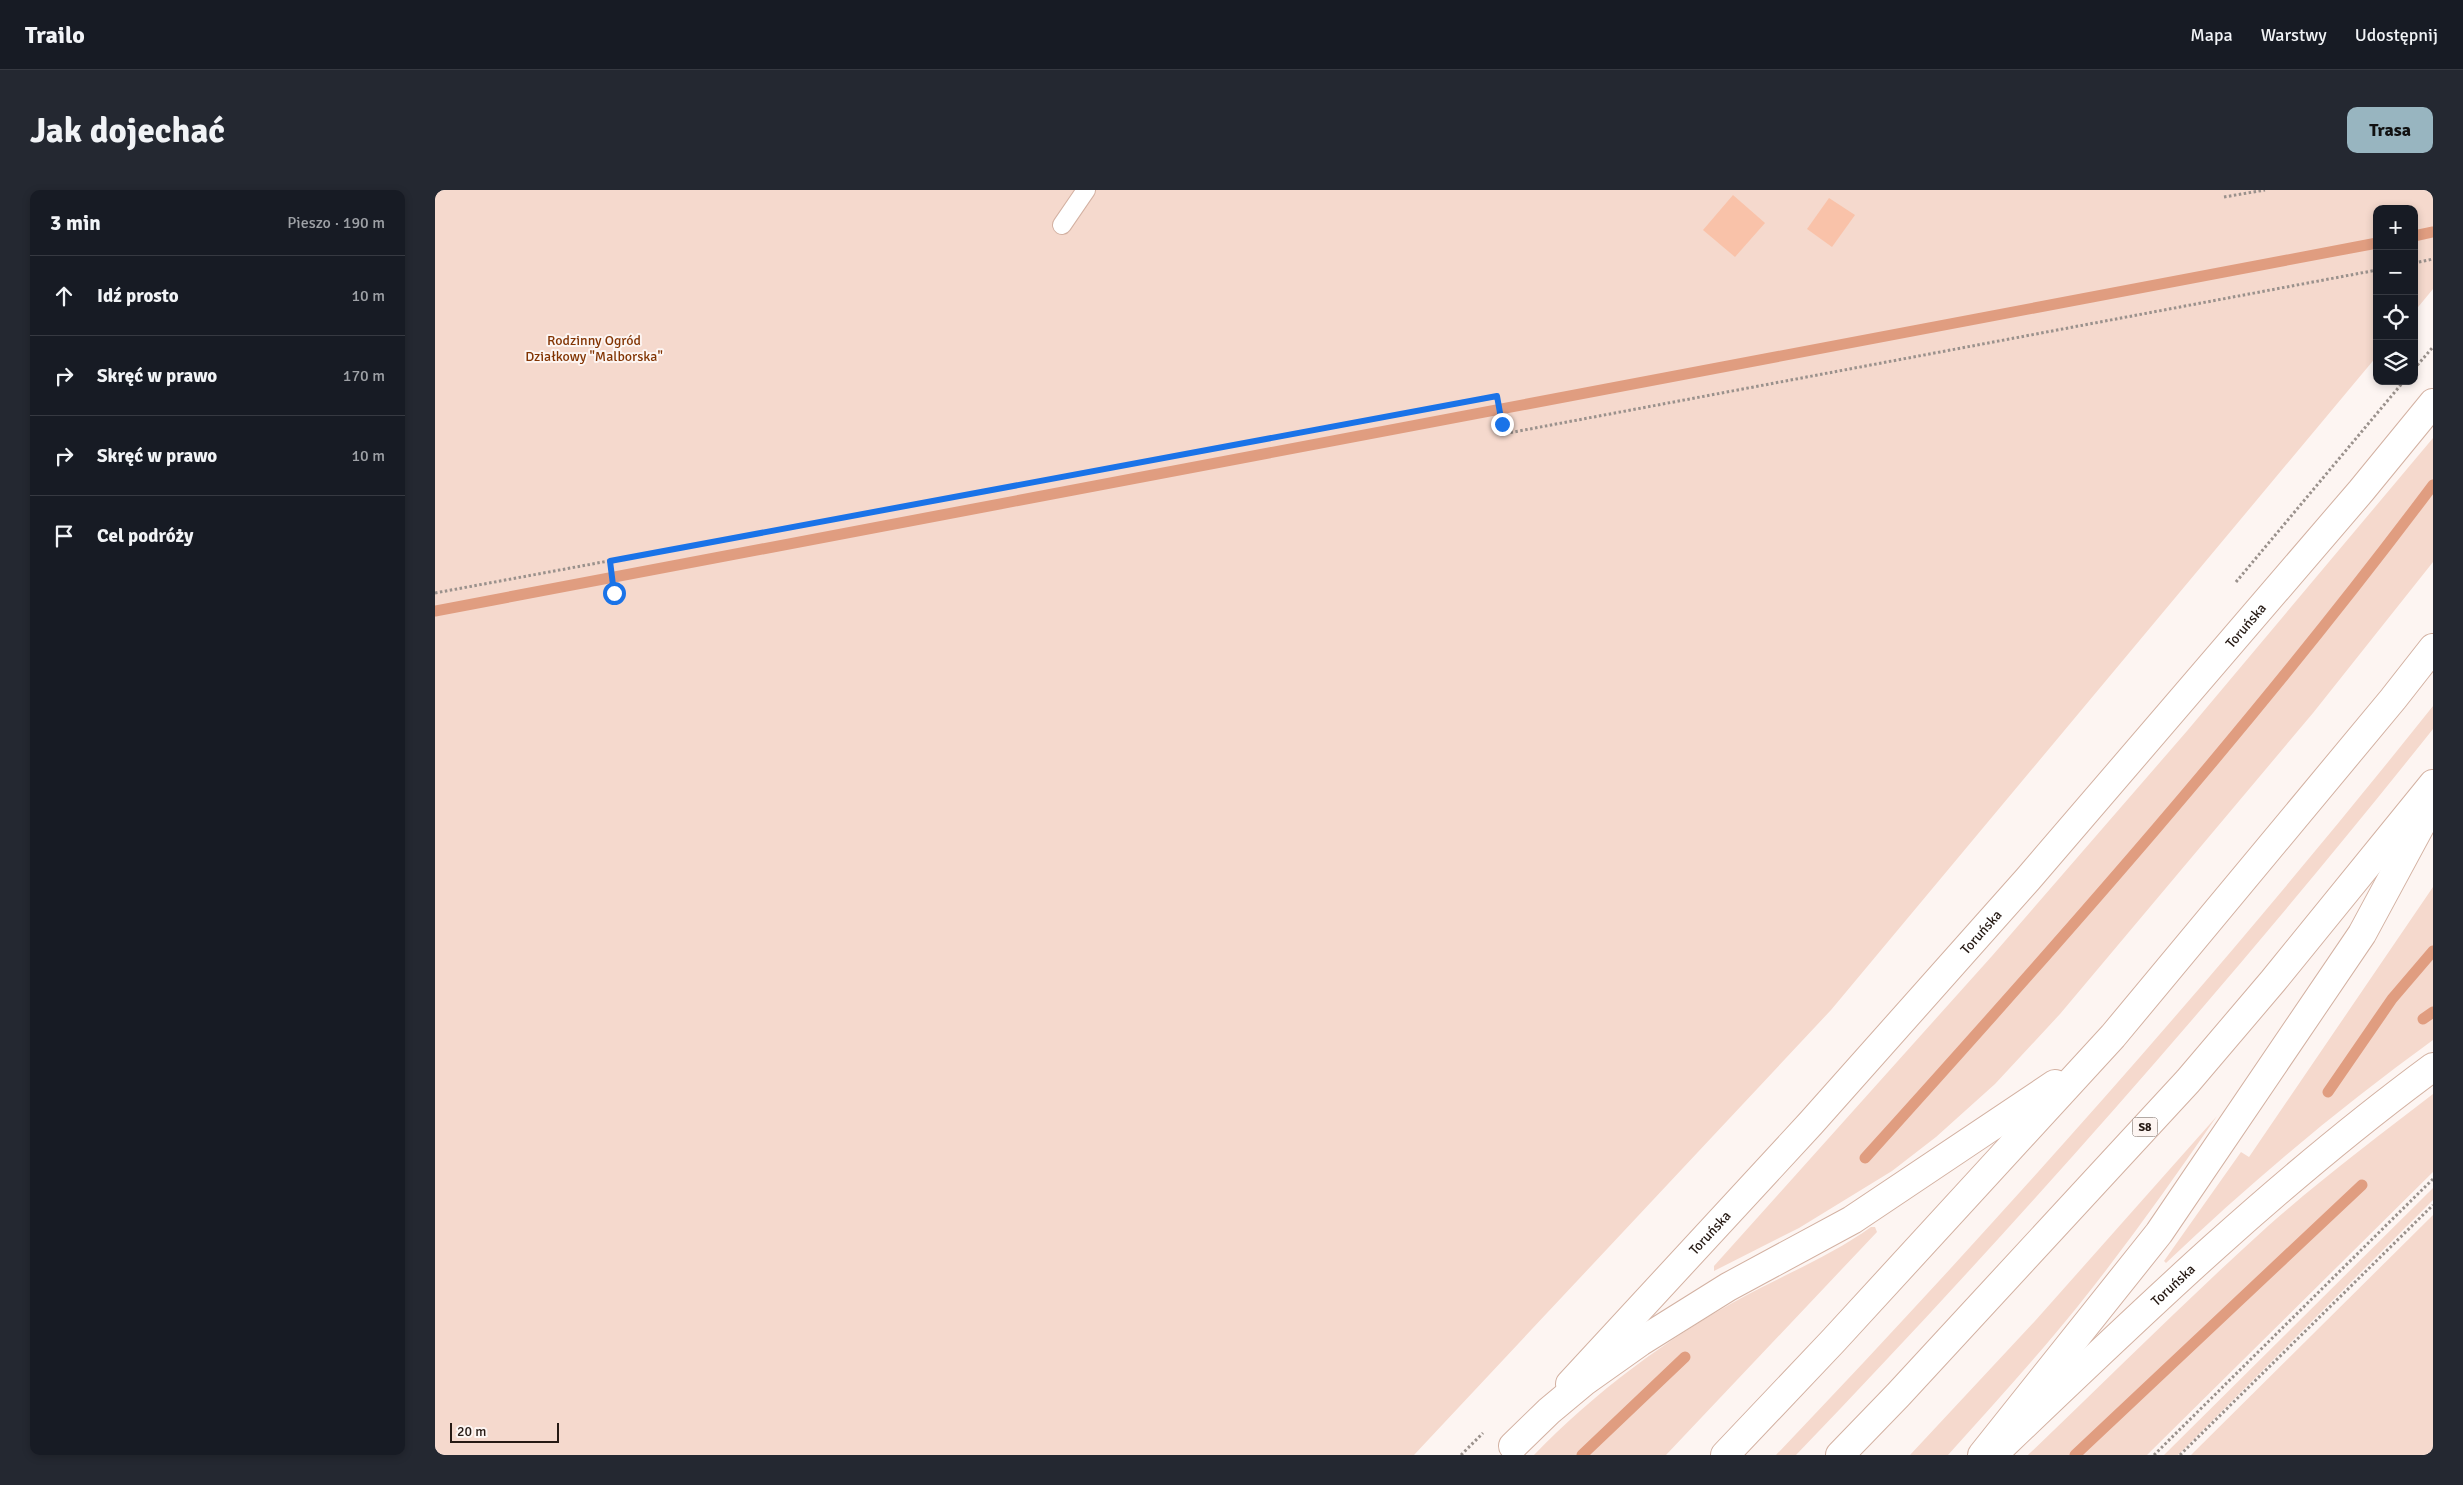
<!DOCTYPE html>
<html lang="pl">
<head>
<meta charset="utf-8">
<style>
	body { margin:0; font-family:Signika,sans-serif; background:#242831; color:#f1f3f6 }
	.controls { position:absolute; right:15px; top:15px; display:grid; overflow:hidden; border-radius:10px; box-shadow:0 2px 8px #0003 }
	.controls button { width:45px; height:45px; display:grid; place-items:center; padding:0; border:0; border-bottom:1px solid #363941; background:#171b24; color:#f1f3f6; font:25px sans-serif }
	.scale { position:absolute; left:15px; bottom:12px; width:109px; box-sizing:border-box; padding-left:5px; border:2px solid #261a14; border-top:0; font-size:14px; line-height:18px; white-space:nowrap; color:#261a14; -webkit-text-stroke:4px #fdf5f2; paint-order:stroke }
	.stop { position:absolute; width:15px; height:15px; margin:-11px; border:4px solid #1a73e8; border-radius:50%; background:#fff }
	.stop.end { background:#1a73e8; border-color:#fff; box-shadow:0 1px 5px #0008 }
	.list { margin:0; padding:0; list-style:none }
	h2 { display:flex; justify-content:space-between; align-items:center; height:65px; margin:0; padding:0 20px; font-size:21px }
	h2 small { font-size:16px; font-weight:400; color:#9ea1a6 }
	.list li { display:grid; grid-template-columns:32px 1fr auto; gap:15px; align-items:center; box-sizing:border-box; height:80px; padding:0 20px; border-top:1px solid #363941 }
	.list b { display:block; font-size:19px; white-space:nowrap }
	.list em { font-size:16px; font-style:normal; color:#9ea1a6 }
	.icon { flex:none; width:28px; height:28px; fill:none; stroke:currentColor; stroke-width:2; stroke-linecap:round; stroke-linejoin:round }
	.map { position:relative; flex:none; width:1998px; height:1265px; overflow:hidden; border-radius:10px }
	header { display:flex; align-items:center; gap:30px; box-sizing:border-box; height:70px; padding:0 25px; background:#171b24; border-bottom:1px solid #363941 }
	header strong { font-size:24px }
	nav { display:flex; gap:28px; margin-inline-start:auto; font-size:18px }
	.intro { display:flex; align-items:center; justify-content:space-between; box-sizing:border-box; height:120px; padding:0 30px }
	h1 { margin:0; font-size:35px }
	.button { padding:12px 22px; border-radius:10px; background:#98b5c0; color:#111; font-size:18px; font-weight:700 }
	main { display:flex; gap:30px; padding:0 30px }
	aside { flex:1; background:#171b24; border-radius:10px; box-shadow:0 2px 8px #0003 }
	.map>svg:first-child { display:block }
	.green { fill:#f5d9cd }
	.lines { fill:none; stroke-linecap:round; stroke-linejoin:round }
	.stream { stroke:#e09d80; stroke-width:11 }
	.building { fill:#f9c2a9 }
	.service-casing { stroke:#d3b1a2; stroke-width:20 }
	.tertiary-casing { stroke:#d3b1a2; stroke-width:30 }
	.motorway-casing { stroke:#d3b1a2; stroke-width:30 }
	.path { stroke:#9a918c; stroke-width:3; stroke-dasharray:2.5 2.5; stroke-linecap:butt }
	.service { stroke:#fff; stroke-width:18 }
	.tertiary { stroke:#fff; stroke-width:28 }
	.motorway { stroke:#fff; stroke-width:28 }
	.route { stroke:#1a73e8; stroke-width:6 }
	.labels { text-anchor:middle; stroke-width:4; stroke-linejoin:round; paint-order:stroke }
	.shield { fill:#fdf5f2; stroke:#665c57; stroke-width:1 }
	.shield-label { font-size:12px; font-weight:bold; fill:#261a14 }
	.park-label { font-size:14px; fill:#823403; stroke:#fdf5f2 }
	.street-label { font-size:14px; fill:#261a14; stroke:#fdf5f2 }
</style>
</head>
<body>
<header>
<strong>Trailo</strong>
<nav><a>Mapa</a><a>Warstwy</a><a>Udostępnij</a></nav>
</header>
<div class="intro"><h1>Jak dojechać</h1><a class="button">Trasa</a></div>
<main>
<aside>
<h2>3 min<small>Pieszo · 190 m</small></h2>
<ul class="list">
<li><svg class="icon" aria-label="ahead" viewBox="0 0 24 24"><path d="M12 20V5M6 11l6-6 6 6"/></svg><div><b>Idź prosto</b></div><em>10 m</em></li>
<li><svg class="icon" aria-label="right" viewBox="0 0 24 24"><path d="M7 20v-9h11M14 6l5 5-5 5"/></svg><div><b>Skręć w prawo</b></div><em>170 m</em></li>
<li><svg class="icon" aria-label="right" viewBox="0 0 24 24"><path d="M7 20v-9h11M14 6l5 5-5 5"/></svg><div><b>Skręć w prawo</b></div><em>10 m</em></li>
<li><svg class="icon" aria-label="arrive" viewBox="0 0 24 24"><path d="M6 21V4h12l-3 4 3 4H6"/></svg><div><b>Cel podróży</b></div></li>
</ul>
</aside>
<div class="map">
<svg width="1998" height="1265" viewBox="0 0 1998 1265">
	<rect width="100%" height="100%" fill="#fdf5f2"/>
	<g class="green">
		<path d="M 0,0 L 1998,0 L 1998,99 L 1979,122 L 1979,19 L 1942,19 L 1942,166 L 1396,820 L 979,1265 L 0,1265 Z"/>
		<path d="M 1998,248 L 1998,372 L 1878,523 L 1625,824 L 1560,894 L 1501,947 L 1457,981 L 1364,1038 L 1279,1081 L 1279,1076 L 1557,766 L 1752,541 Z"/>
		<path d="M 1998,516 L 1998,539 C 1798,790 1584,1033 1361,1265 L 1341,1265 C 1570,1025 1791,776 1998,516 Z"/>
		<path d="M 1998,697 L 1998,850 C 1904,918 1815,993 1731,1073 L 1729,1071 L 1806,962 L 1814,967 Z"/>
		<path d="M 1998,904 L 1998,982 L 1712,1265 L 1593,1265 C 1673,1189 1750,1111 1832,1037 C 1885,990 1942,947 1998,904 Z"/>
		<path d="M 1782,926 C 1737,991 1692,1055 1643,1116 C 1602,1167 1557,1216 1513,1265 L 1475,1265 L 1600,1131 Z"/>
		<path d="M 1998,998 L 1998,1010 L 1743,1265 L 1729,1265 Z"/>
		<path d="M 1998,1025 L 1998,1265 L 1756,1265 Z"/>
		<path d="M 1436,1037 L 1440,1037 L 1442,1042 L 1231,1265 L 1099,1265 C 1160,1202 1232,1148 1310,1106 C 1351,1084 1397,1065 1436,1037 Z"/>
	</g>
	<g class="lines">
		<g class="stream">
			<path d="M 1979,46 L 1998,42"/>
			<path d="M 0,421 L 1942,53"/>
			<path d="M 1988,829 L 1998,822"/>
			<path d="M 1893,902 L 1957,809 L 1998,761"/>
			<path d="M 1430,968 C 1627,750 1822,530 1998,295"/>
			<path d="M 1147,1265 L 1250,1167"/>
			<path d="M 1640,1265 L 1927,995"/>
		</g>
	</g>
	<g class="building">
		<path d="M 1298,5 L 1330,33 L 1300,67 L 1268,40 Z"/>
		<path d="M 1394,8 L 1420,25 L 1397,57 L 1372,39 Z"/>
	</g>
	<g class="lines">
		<g class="service-casing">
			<path id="service" d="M 627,35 L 651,0"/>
		</g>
		<g class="tertiary-casing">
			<g id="tertiary">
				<path id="s1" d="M 1135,1194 L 1376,933 L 1593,689 L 1926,301 L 1998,213"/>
				<path id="s2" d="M 1562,1261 C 1702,1127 1842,992 1998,877"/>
			</g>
		</g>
		<g class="motorway-casing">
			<g id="motorway">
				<path d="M 1078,1256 L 1114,1221 L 1150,1191 L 1205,1152 L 1293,1097 L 1417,1030 L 1620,894"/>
				<path d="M 1290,1265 L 1399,1150 L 1678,846 L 1958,509 L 1998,458"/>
				<path d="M 1405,1265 L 1463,1205 L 1753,891 L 1838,791 L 1998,594"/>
				<path d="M 1547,1265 L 1724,1043 L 1927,744 L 1995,618"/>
			</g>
		</g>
		<g class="path">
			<path d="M 1789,7 L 1830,0"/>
			<path d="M 1979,73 L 1998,69"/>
			<path d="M 1979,179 L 1998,157"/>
			<path d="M 175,371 L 179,403"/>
			<path d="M 1801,392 L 1969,191"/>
			<path d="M 0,403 L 1062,207 L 1068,244 L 1942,80"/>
			<path d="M 1026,1265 L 1048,1243"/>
			<path d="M 1719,1265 L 1998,989"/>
			<path d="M 1745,1265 L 1998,1015"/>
		</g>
		<use href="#service" class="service"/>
		<use href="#tertiary" class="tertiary"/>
		<use href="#motorway" class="motorway"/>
	</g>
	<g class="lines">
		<path class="route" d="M 179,403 L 175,371 L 1062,206 L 1067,234"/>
	</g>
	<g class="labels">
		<rect class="shield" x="1697.5" y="927.5" width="25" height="19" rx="4"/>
		<g class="shield-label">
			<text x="1710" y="941">S8</text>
		</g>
		<g class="park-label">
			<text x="159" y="155">Rodzinny Ogród<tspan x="159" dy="16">Działkowy "Malborska"</tspan></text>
		</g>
		<g class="street-label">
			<text dy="5" stroke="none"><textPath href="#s1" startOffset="1016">Toruńska</textPath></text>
			<text dy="5" stroke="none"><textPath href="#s1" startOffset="611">Toruńska</textPath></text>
			<text dy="5" stroke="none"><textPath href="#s1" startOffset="206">Toruńska</textPath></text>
			<text dy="5" stroke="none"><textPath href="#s2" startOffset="242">Toruńska</textPath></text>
		</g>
	</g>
</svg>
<div class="controls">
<button>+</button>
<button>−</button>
<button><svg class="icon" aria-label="locate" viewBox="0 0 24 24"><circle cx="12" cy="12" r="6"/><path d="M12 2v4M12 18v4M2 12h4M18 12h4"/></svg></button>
<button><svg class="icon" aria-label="layers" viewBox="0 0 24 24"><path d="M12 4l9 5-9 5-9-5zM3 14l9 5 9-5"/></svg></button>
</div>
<div class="scale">20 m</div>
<div class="stop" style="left:179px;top:403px"></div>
<div class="stop end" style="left:1067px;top:234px"></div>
</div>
</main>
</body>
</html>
